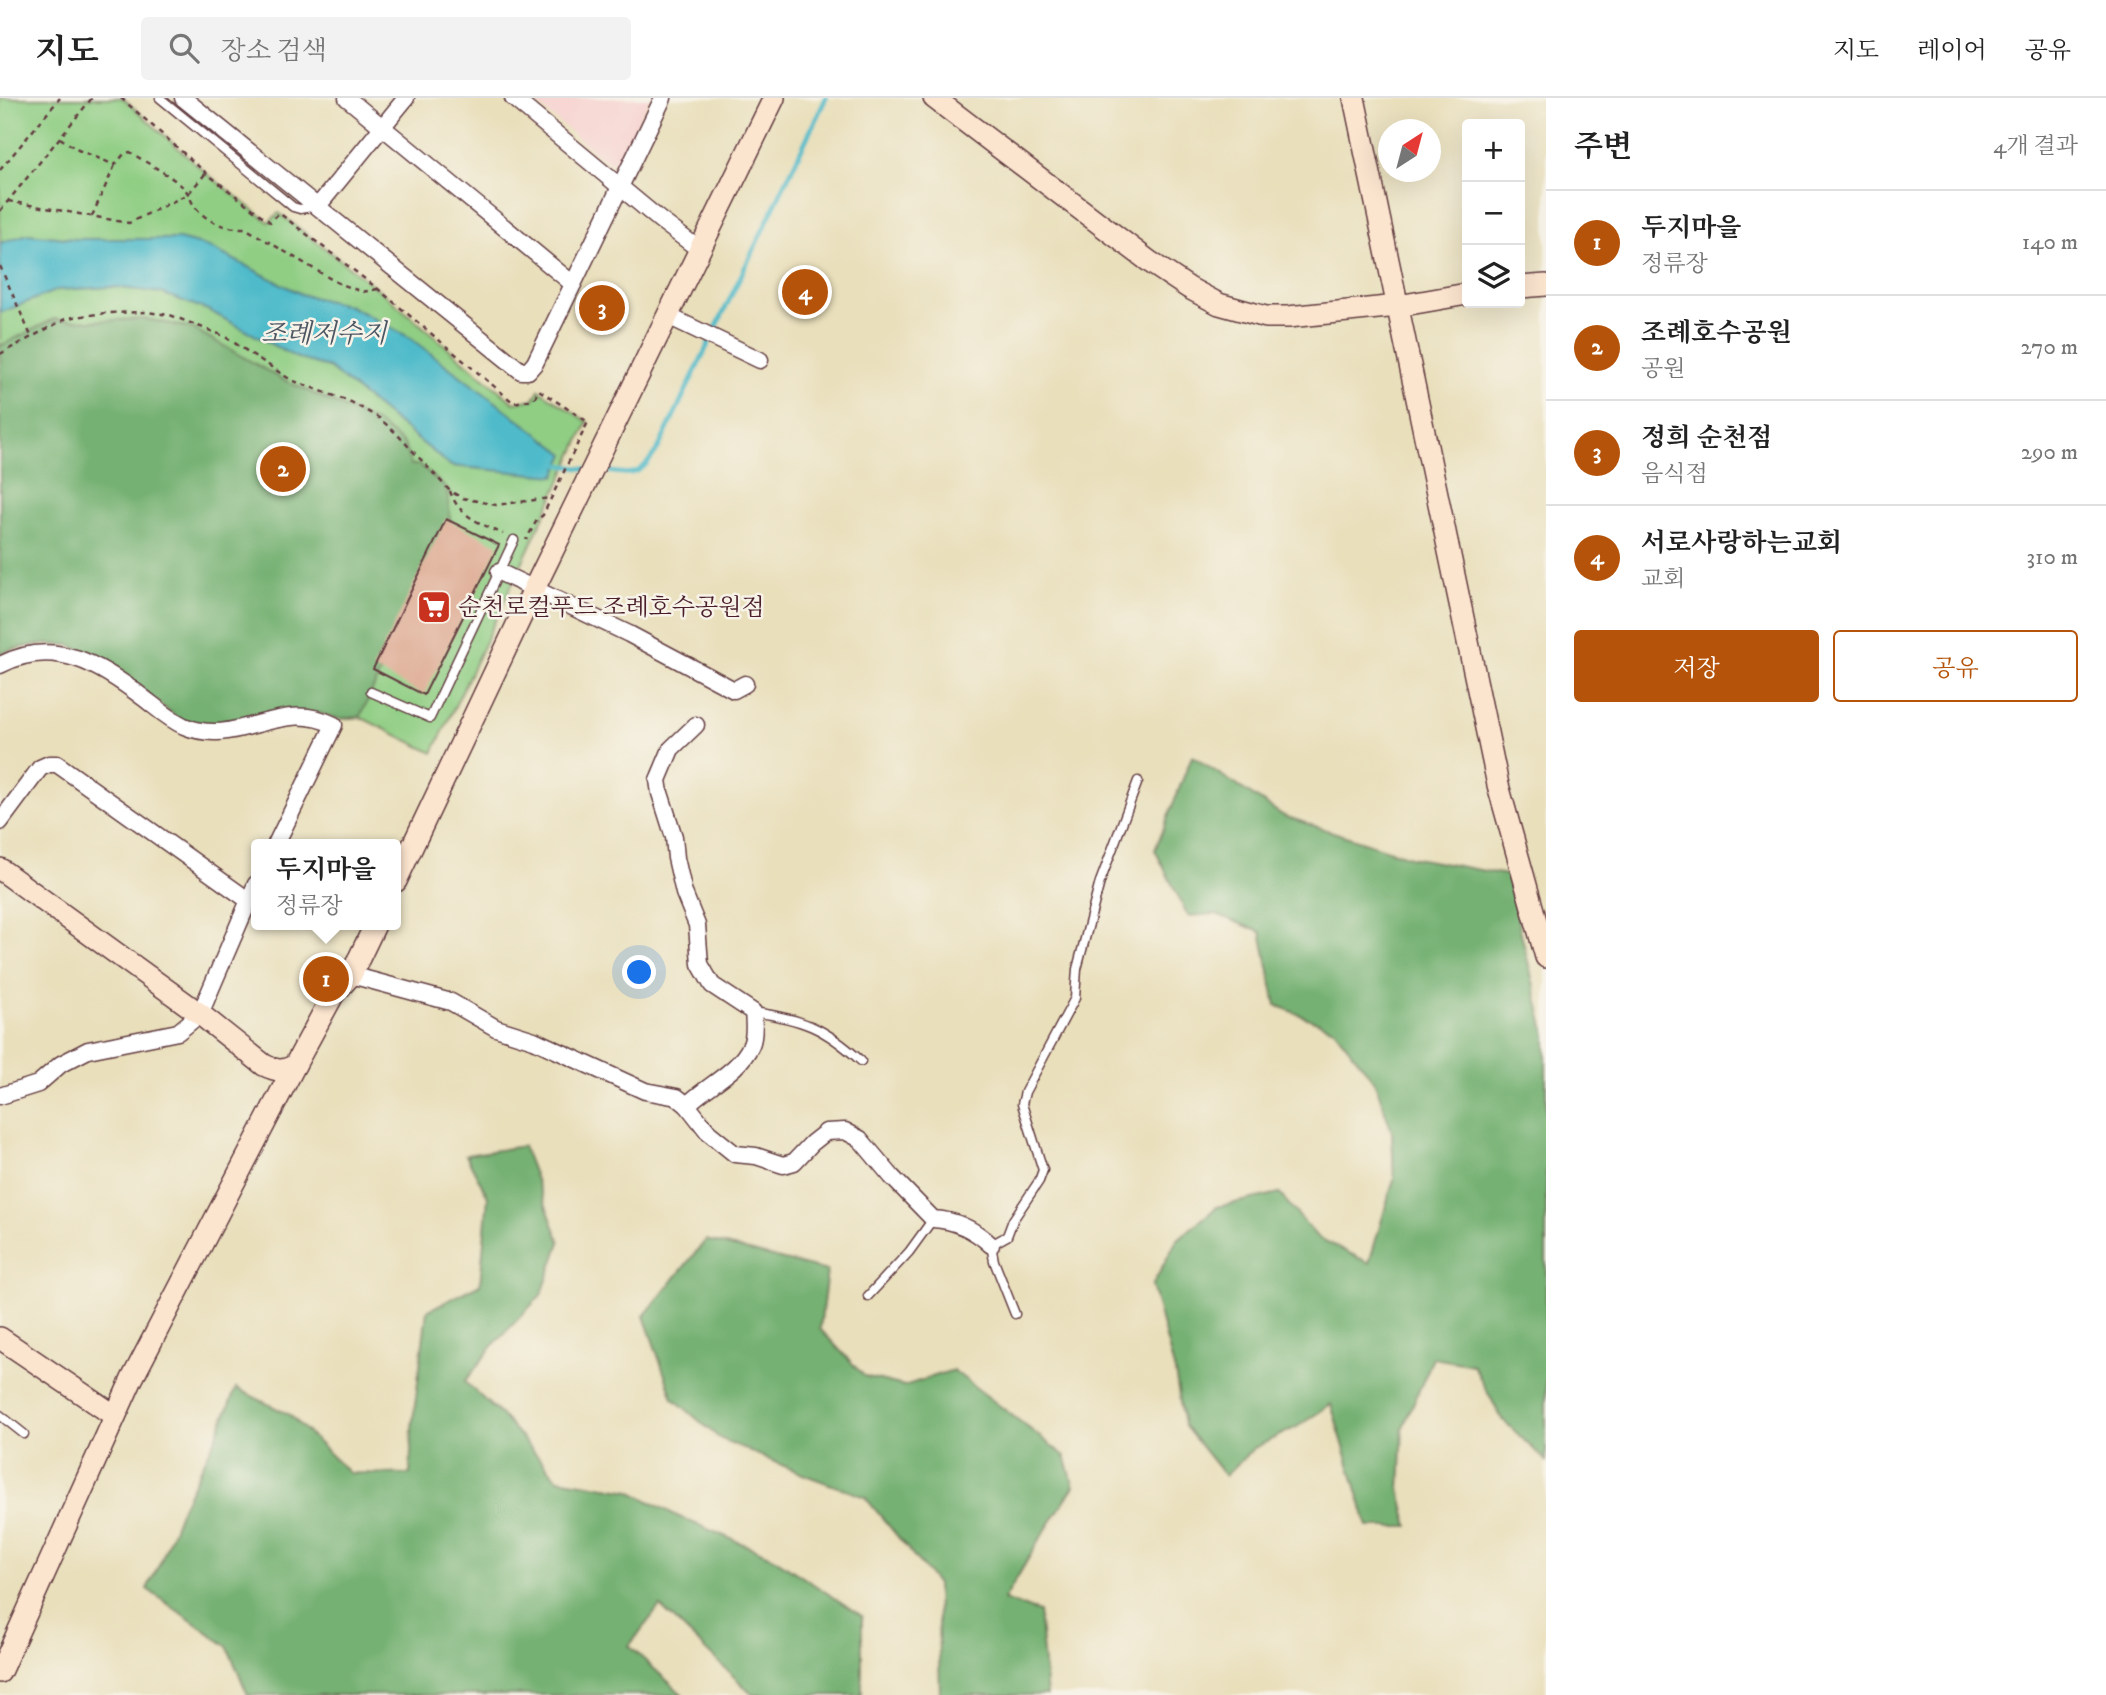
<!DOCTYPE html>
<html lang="ko">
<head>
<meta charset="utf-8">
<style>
	body { margin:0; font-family:"IM FELL DW Pica","Noto Serif KR",serif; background:#f2f2f2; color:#222 }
	.controls { position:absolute; right:21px; top:21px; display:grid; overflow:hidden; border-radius:7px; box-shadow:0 7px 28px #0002 }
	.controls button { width:63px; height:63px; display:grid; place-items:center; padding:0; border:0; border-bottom:2px solid #e0e0e0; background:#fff; color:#222; font:35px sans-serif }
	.compass { position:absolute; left:1378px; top:21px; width:63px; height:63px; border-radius:50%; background:#fff; box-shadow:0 7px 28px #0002; rotate:36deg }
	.you { position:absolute; left:640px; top:875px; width:24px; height:24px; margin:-18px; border:5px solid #fff; border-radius:50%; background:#1a73e8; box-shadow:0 0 0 10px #1a73e833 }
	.badge { display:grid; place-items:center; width:46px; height:46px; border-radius:50%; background:#b45309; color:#fff; font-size:23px; font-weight:700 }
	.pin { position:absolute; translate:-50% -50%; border:4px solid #fff; box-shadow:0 2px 7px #0006 }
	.popup { position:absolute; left:251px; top:741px; width:150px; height:91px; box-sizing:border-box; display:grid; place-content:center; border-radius:7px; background:#fff; filter:drop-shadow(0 2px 5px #0005); font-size:23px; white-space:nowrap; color:#767676 }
	.popup b { font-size:26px; color:#222 }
	.popup::after { content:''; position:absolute; left:50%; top:100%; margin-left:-14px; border:14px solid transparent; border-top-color:#fff }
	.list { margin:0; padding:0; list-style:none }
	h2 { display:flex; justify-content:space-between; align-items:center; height:91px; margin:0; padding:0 28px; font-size:30px }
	h2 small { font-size:23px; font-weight:400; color:#767676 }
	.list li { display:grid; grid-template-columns:46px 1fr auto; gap:21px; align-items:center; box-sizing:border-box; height:105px; padding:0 28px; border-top:2px solid #e0e0e0 }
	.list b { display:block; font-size:26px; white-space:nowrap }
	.list p { margin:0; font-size:23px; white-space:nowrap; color:#767676 }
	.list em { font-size:23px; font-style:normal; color:#767676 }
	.actions { display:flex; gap:14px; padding:21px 28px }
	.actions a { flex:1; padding:16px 0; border:2px solid #b45309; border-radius:7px; text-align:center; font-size:24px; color:#b45309 }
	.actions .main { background:#b45309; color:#fff }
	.icon { flex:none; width:38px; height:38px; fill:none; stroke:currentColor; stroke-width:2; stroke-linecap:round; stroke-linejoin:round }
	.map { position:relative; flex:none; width:1546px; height:1597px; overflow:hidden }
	header { display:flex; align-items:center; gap:42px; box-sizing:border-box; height:98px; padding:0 35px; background:#fff; border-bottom:2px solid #e0e0e0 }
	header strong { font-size:33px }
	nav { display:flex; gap:38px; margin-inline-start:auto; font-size:24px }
	.search { width:490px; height:63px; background:#f2f2f2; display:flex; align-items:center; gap:18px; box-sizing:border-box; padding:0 24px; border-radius:7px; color:#767676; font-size:26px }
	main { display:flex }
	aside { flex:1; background:#fff }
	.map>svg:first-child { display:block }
	.built { fill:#f7d0cf }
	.green { fill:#90ce84; stroke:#6d7658; stroke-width:2 }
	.forest { fill:#74b172; stroke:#5f684e; stroke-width:2 }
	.water { fill:#4fbbca; stroke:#4c6d7a; stroke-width:2 }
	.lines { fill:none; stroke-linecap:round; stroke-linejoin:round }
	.stream { stroke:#4fbbca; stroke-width:4.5 }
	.building { fill:#dda78f }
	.lane-casing { stroke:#623c41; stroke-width:11 }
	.street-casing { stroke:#623c41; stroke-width:19 }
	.secondary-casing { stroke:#623c41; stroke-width:24 }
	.path { stroke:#623c41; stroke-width:2.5; stroke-dasharray:5 5; stroke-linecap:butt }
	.lane { stroke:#fff; stroke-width:8 }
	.street { stroke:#fff; stroke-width:16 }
	.secondary { stroke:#fce5cf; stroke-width:21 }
	.labels { text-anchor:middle; stroke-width:5; stroke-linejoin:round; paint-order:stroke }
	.poi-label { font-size:24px; fill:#4a1f2b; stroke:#f7f3e8; text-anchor:start }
	.water-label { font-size:26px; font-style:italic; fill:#4c5663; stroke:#f7f3e8 }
</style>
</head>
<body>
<header>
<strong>지도</strong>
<div class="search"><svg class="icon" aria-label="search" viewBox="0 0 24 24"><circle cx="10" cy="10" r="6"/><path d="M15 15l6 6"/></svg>장소 검색</div>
<nav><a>지도</a><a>레이어</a><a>공유</a></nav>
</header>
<main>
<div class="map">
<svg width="1546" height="1597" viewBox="0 0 1546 1597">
	<rect width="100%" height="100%" fill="#f7f3e8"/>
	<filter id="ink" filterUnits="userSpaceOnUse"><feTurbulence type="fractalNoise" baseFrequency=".0143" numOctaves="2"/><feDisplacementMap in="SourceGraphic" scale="14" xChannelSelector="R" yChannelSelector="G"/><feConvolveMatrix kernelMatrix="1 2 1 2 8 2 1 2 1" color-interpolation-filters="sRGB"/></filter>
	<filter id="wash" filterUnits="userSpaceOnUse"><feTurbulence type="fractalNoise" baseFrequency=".00686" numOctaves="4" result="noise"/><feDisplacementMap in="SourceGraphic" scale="28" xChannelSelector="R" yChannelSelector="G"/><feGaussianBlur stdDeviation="1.57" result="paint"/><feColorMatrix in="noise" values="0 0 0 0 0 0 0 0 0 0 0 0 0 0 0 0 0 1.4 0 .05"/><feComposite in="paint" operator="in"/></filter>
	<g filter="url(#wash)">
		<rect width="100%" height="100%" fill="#e9dfbb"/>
		<path class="built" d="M 530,0 L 650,0 L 616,65 L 607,64 Z"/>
		<path class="green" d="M 0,0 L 123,0 L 206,75 L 269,124 L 279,115 L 378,191 L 514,305 L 534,301 L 539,292 L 588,324 L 433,655 L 360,619 L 339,621 L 319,615 L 183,624 L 111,568 L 70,547 L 39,546 L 9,552 L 0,556 Z"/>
		<g class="forest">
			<path d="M 54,221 L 91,223 L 146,221 L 192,230 L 282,281 L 376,324 L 404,346 L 411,367 L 420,367 L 447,391 L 450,421 L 360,619 L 339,621 L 319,615 L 212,630 L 183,624 L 111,568 L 70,547 L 39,546 L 9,552 L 0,556 L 0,248 Z"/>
			<path d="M 1192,658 L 1284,718 L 1410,759 L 1507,777 L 1546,937 L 1546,1363 L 1502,1321 L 1473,1267 L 1433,1260 L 1403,1329 L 1400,1393 L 1409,1429 L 1368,1429 L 1331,1306 L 1297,1329 L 1254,1350 L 1225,1378 L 1184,1327 L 1175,1274 L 1152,1188 L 1177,1142 L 1217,1109 L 1279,1095 L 1317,1139 L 1369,1165 L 1394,1081 L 1392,1034 L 1375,984 L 1334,931 L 1276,907 L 1261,834 L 1216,816 L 1188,818 L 1155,752 Z"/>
			<path d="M 523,1048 L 560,1144 L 542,1196 L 496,1244 L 465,1284 L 504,1320 L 558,1381 L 630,1393 L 677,1418 L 769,1457 L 862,1518 L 862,1597 L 753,1597 L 660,1508 L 629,1548 L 683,1597 L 248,1597 L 227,1548 L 147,1491 L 161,1463 L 182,1409 L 215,1342 L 236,1290 L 290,1317 L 349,1375 L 410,1376 L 412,1330 L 427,1213 L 480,1186 L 488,1099 L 466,1057 Z"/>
			<path d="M 706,1142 L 827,1173 L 820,1231 L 864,1278 L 904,1288 L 953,1272 L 1065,1358 L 1074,1388 L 1038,1444 L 1004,1502 L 1039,1514 L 1047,1597 L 940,1597 L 937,1486 L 865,1399 L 805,1377 L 719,1340 L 673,1300 L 644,1218 Z"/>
		</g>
		<path class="water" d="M 28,136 L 75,141 L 179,141 L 209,149 L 303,197 L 350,208 L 407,238 L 565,356 L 555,378 L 451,368 L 329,270 L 295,259 L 208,212 L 161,195 L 114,189 L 57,192 L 0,215 L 0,145 Z"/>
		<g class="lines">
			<g class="stream">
				<path d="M 560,367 L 586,371"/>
				<path d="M 598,372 C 634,377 638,381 659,349 L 826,0"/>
			</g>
		</g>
		<g id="blocks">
			<path class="building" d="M 446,421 L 499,447 L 424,597 L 373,571 Z"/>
		</g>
	</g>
	<g filter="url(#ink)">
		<use href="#blocks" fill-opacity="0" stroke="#623c41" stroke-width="2"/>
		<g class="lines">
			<g class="lane-casing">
				<g id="lane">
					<path d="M 160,0 L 293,109 L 300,111 L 317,108"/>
					<path d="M 371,594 L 430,620 L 514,442"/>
					<path d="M 753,914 C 802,921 824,929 861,963"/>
					<path d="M 868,1198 L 909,1154 L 933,1121"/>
					<path d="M 1015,1216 L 994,1163 L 991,1147 L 1007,1138 L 1013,1122 L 1039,1083 L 1043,1072 L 1022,1006 L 1025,994 L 1075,900 L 1077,871 L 1100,784 L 1138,683"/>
					<path d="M 0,1317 L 24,1336"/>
				</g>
			</g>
			<g class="street-casing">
				<g id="street">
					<path d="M 183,0 L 521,273 L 528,273 L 535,265 L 663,0"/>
					<path d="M 347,0 L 573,186"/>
					<path d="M 513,0 L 660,122 L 700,152"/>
					<path d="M 318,108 L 406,0"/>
					<path d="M 668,218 L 760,262"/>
					<path d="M 499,474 L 629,536 L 734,592 L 745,586"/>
					<path d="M 0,567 C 55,538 101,567 145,601 C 158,611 169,621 184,628 C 238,651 279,599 334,627 L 276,746"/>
					<path d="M 0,724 L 40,670 L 49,666 L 57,666 L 248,802"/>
					<path d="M 351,877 L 451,904 L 496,930 L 534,942 L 645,993 L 677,999 L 687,1007 C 708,986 738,975 751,947 C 755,938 754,924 753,914 L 712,887 L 700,866 L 697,827 L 684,795 L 676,760 L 674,739 L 660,695 L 658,682 L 671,651 L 696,627"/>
					<path d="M 0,998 L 38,986 L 61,966 L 88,952 L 178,934 L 200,916 L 256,786"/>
					<path d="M 687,1007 L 709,1035 L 735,1056 L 756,1058 L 783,1067 L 794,1064 L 812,1045 L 826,1034 L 845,1033 L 860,1041 L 892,1079 L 933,1121 C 955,1122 975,1132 991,1147"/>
				</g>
			</g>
			<g class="secondary-casing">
				<g id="secondary">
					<path d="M 934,0 L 1150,164 L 1189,190 L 1219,206 L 1266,219 L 1288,219 L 1398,208 L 1467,196"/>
					<path d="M 1354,0 L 1498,687 L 1546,859"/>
					<path d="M 1520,189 L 1546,187"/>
					<path d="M 0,771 L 200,916 L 264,967 C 276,973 283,974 295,967 L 333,897 L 351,877 L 375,827"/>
					<path d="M 396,783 L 534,491 L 774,0"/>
					<path d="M 0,1240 L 115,1318"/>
					<path d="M 0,1574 L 132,1281 L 295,967"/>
				</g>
			</g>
			<g class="path">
				<path d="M 121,0 L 206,75 L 270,124 L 279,115 L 378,191 L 514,305 L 534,301 L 539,292 L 588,324 L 543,417 L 537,422 L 526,442"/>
				<path d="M 60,40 L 78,52 L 115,67 L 124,56 L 130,54 C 148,66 171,77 185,91 C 190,97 191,105 196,110 C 208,125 227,131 245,130 L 336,184 L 362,194 L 378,191"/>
				<path d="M 0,72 L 60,0"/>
				<path d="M 8,103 L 129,125 L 188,96 L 206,75"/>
				<path d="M 0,113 L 92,0"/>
				<path d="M 92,118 L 115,67"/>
				<path d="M 0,168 L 31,238"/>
				<path d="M 0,256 L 67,220 L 106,215 L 146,214 L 170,217 L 224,238 L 291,282 L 351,304 L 379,320 L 396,335 L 450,393 L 462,400 L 496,407 L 550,400"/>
				<path d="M 450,393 C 458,418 480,425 503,436"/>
			</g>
			<use href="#lane" class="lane"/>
			<use href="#street" class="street"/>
			<use href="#secondary" class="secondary"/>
		</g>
	</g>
	<defs>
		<g id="supermarket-square" transform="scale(1.75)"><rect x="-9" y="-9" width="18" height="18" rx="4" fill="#c8321e" stroke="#f7f3e8"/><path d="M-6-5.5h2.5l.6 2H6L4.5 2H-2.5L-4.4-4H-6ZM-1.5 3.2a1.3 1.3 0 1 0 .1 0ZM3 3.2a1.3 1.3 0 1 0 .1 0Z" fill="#fff"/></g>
	</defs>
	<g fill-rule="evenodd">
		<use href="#supermarket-square" x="434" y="509"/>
	</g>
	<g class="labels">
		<g class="poi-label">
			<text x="458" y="517">순천로컬푸드 조례호수공원점</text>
		</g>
		<g class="water-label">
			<text x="324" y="244">조례저수지</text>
		</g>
	</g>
</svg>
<div class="controls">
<button>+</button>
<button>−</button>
<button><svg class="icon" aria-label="layers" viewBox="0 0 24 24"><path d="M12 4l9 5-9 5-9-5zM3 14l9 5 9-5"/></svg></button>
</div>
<svg class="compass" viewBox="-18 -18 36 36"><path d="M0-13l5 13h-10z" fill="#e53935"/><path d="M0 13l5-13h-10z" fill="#767676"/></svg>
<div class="you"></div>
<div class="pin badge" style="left:326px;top:881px">1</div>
<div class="popup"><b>두지마을</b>정류장</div>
<div class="pin badge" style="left:283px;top:371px">2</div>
<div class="pin badge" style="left:602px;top:210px">3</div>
<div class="pin badge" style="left:805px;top:194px">4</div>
</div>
<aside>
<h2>주변<small>4개 결과</small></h2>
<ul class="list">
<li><span class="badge">1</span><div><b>두지마을</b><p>정류장</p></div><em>140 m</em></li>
<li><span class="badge">2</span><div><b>조례호수공원</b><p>공원</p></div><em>270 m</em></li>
<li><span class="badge">3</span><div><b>정희 순천점</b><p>음식점</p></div><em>290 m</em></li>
<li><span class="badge">4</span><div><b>서로사랑하는교회</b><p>교회</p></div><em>310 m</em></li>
</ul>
<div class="actions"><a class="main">저장</a><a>공유</a></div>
</aside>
</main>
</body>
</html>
